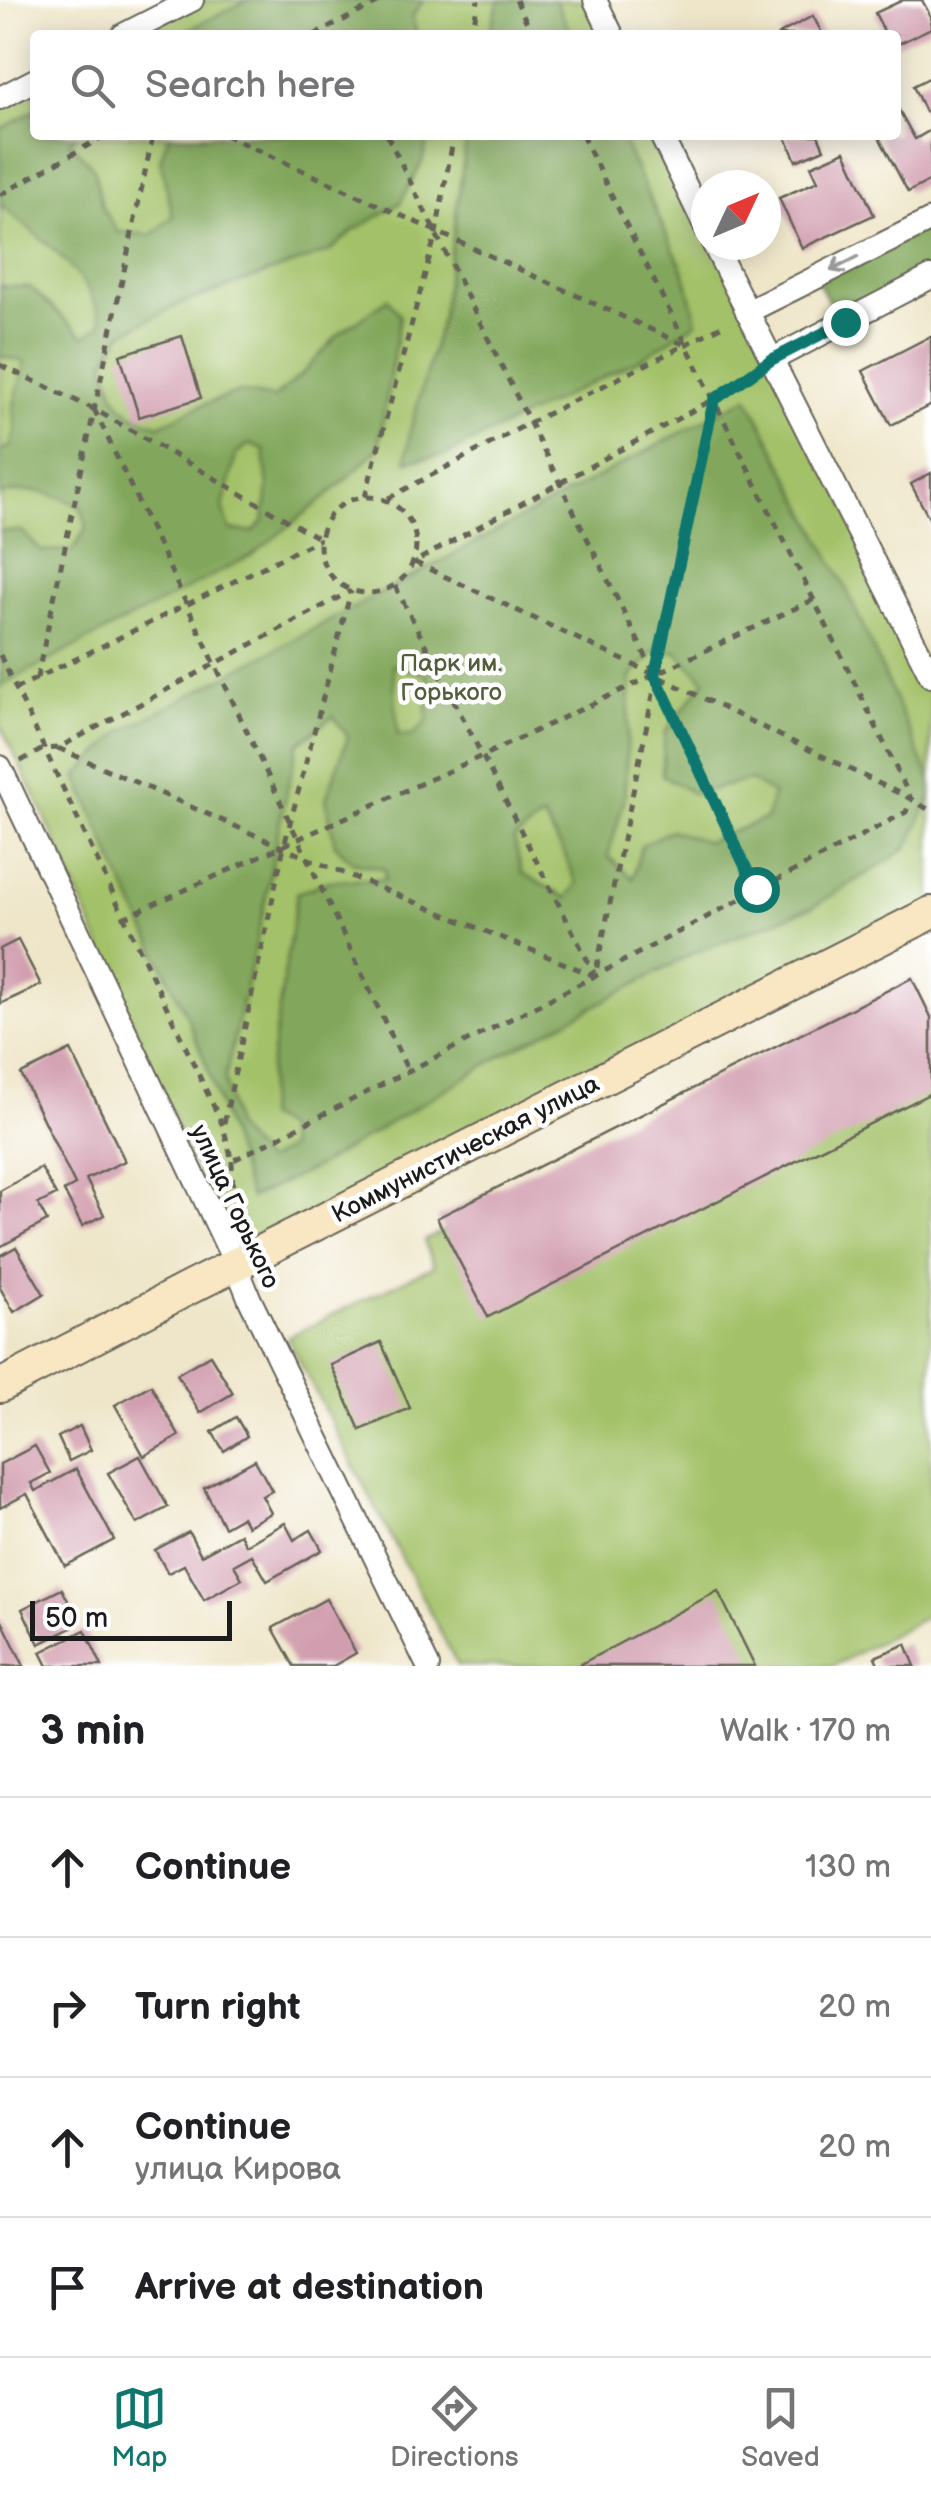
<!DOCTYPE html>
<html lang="en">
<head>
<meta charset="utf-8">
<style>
	body { margin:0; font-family:"Balsamiq Sans",sans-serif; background:#f2f2f2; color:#202124 }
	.compass { position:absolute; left:691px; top:170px; width:90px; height:90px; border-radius:50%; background:#fff; box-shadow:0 5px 25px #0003; rotate:46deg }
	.scale { position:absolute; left:30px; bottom:25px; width:202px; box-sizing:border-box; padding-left:10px; border:5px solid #1c1c1c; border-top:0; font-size:28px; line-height:35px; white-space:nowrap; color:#1c1c1c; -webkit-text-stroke:8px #fff; paint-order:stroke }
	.stop { position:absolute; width:30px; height:30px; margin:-22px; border:8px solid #0f766e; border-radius:50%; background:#fff }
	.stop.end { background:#0f766e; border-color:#fff; box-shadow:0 2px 10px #0008 }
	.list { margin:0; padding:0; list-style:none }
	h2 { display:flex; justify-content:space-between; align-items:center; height:130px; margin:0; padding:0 40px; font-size:42px }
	h2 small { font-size:32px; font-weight:400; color:#757577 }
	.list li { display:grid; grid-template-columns:65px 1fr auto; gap:30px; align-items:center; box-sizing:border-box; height:140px; padding:0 40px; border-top:2px solid #e0e0e0 }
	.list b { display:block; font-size:38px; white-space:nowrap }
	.list p { margin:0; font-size:32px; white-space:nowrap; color:#757577 }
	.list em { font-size:32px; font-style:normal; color:#757577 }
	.icon { flex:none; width:55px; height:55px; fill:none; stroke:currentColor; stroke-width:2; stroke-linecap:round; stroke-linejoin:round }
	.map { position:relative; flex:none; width:931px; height:1666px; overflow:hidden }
	.search { position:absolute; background:#fff; box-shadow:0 5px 25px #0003; left:30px; right:30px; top:30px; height:110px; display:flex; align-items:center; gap:25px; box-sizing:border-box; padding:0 35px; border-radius:10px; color:#757577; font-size:38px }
	.sheet { height:690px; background:#fff }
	nav { display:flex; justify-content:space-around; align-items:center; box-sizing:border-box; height:140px; border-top:2px solid #e0e0e0; background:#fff; font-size:28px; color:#757577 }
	nav a { display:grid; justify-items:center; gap:5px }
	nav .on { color:#0f766e }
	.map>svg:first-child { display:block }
	.green { fill:#a3c168; stroke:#606e42; stroke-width:2.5 }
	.forest { fill:#82a75c; stroke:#4f623c; stroke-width:2.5; fill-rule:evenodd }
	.building { fill:#d19eaf }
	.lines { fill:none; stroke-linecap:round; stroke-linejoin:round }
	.street-casing { stroke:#666359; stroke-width:26 }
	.secondary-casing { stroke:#666359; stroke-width:36 }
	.path { stroke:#666359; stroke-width:5; stroke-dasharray:8 8; stroke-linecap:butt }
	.street { stroke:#fff; stroke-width:22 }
	.secondary { stroke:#f9e7c3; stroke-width:32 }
	.oneway { stroke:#999 }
	.route { stroke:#0f766e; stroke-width:12 }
	.labels { text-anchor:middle; stroke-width:9; stroke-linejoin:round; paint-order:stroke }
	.park-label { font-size:25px; fill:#525e3a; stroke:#fff }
	.street-label { font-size:25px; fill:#1c1c1c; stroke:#fff }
</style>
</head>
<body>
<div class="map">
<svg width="931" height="1666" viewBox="0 0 931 1666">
	<rect width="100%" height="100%" fill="#fff"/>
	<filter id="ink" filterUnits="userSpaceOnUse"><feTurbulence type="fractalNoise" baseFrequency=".01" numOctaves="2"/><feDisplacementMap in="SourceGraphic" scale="20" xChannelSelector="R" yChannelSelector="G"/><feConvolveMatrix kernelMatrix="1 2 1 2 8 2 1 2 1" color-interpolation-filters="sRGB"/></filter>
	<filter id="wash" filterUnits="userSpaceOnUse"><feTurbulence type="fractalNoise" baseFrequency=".0048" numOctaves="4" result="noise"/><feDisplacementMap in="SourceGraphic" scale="40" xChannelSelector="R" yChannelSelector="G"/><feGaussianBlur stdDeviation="2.25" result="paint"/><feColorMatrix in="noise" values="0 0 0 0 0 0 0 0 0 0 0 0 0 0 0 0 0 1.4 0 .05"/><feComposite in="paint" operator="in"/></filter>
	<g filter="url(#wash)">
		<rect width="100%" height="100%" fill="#efe6c9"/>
		<g class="green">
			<path d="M 203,0 L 595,0 L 612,35 L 138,35 Z"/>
			<path d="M 35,90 L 35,135 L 661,135 L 931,676 L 931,913 L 236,1265 L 43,812 L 0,725 L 0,108 Z"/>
			<path d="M 908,988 L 931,1022 L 931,1614 L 833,1666 L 458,1666 L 287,1337 L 434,1266 L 424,1241 Z"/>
		</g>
		<g class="forest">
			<path d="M 248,0 L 424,0 L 412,16 L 417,35 L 276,35 L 253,33 L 251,35 L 178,35 Z"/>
			<path d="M 499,0 L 555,0 L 572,35 L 489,35 Z"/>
			<path d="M 35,110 L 35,135 L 77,135 L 69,142 L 94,168 L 102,207 L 118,232 L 152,235 L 173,216 L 160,160 L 169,135 L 429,135 L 422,162 L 400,203 L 353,231 L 330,251 L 180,304 L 121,334 L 105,361 C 115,401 117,412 159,425 L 200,406 L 239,392 L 274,398 L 302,374 L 339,334 L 388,299 L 400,316 L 378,449 L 326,497 L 252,555 L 0,686 L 0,531 L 22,531 L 41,551 L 73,550 L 87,527 L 81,507 C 53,492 31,487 0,495 L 0,450 L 10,447 L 16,429 L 13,409 L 25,362 L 0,356 L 0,286 L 30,287 L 84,337 L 102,324 C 90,271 39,238 0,204 L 0,130 ZM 250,443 L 264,450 L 268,486 L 264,521 L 253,532 L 230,530 L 223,507 L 236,455 Z"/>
			<path d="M 467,135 L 620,135 L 685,274 L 697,322 L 644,357 L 445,455 L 406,461 L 410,431 L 442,316 Z"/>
			<path d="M 931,220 L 931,277 L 845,322 L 828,300 L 816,278 Z"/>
			<path d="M 748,397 L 847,590 L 931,781 L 931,796 L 908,847 L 876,868 L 812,907 L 696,952 L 499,1057 L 315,1168 L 250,1198 L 206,1064 L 186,1014 L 120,876 L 77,776 L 121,732 ZM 656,650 L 677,652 L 705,681 L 665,732 L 662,775 L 694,794 L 749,780 L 773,794 L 767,818 L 707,842 L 671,830 L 641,846 L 633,879 L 608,856 L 624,801 L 631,677 ZM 393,665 L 427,675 L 427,721 L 413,735 L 398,735 ZM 333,716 L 348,737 L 326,799 L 335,845 L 352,862 L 385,869 L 385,879 L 329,881 L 297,893 L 269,1072 L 266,1117 L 284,1128 L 289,1148 L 265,1162 L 234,1127 L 225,1078 L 262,917 L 280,821 L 298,744 ZM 543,817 L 564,853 L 577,884 L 567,898 L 522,873 L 514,839 Z"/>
		</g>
		<g id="blocks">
			<g class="building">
				<path d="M 903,0 L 922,0 L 931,17 L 931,28 L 896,45 L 896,35 L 886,35 L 875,13 Z"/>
				<path d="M 813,16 L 823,35 L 777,35 Z"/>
				<path d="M 931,77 L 931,109 L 925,112 L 913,86 Z"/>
				<path d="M 899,110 L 915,139 L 931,130 L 931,180 L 908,192 L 878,135 L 896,135 L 896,112 Z"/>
				<path d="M 785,135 L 818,135 L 824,149 L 796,161 Z"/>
				<path d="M 845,151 L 874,215 L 802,248 L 779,198 L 818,181 L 811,166 Z"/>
				<path d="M 182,336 L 201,398 L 139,417 L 120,355 Z"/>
				<path d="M 931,336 L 931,405 L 891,425 L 863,371 Z"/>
				<path d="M 931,473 L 931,522 L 911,484 Z"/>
				<path d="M 18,940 L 41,985 L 0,1004 L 0,949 Z"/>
				<path d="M 912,978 L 931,1017 L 931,1093 L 488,1317 L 437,1218 Z"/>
				<path d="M 71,1050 L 125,1161 L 86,1179 L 104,1215 L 82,1226 L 64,1191 L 75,1185 L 21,1074 Z"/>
				<path d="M 41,1168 L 56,1195 L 38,1204 L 47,1221 L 0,1247 L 0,1191 Z"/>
				<path d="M 16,1247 L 44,1294 L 14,1312 L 0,1288 L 0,1256 Z"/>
				<path d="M 381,1342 L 410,1408 L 360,1430 L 331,1365 Z"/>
				<path d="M 210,1355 L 233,1393 L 200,1413 L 177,1374 Z"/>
				<path d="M 151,1385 L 179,1436 L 144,1456 L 115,1405 Z"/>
				<path d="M 236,1417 L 247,1436 L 224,1451 L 212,1432 Z"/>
				<path d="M 80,1426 L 91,1450 L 69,1461 L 58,1437 Z"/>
				<path d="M 35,1446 L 50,1473 L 31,1483 L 35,1491 L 76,1469 L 114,1540 L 65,1566 L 27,1494 L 0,1508 L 0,1464 Z"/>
				<path d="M 140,1456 L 168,1507 L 137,1524 L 108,1473 Z"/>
				<path d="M 255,1460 L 272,1491 L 262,1496 L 271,1513 L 247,1526 L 242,1517 L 224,1527 L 204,1488 Z"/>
				<path d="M 285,1523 L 294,1540 L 311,1530 L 322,1550 L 267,1581 L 252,1555 L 234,1565 L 242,1579 L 204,1600 L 184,1565 L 168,1573 L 155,1550 L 189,1532 L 201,1555 L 240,1534 L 246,1545 Z"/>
				<path d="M 62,1589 L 80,1624 L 39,1644 L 22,1609 Z"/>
				<path d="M 718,1591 L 755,1666 L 577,1666 Z"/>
				<path d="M 326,1599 L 356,1653 L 333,1666 L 294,1666 L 273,1628 Z"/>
				<path d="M 0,1617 L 24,1666 L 0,1666 Z"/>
				<path d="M 85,1630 L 102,1666 L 48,1666 L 41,1652 Z"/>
				<path d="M 906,1644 L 915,1666 L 879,1666 L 875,1657 Z"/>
			</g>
		</g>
	</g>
	<g filter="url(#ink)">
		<use href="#blocks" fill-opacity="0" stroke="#666359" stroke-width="2.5"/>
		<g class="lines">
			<g class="street-casing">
				<g id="street">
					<path d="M 595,0 L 612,35"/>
					<path d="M 123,35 L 192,0"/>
					<path d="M 0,98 L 35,80"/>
					<path d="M 661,135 L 706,228"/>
					<path d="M 714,245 L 931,676"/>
					<path d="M 747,312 L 931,220"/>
					<path d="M 771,360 L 931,277"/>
					<path d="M 0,767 L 236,1265 L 250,1300 L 428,1666"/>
				</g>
			</g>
			<g class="secondary-casing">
				<path id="secondary" d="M 0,1386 L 191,1287 L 931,913"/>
			</g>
			<g class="path">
				<path d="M 516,0 L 533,35"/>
				<path d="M 314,35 L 383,0"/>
				<path d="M 472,35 L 478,0"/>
				<path d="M 225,135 L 685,345 L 529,423 L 385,500"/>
				<path d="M 387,135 L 655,675 L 757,889"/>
				<path d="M 582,135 C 691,357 804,576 911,799 L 931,811"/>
				<path d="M 0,195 L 106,135"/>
				<path d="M 685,345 L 727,323"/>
				<path d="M 0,365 L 94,409 L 320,539"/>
				<path d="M 94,409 L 408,1071"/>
				<circle cx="368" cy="545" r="48"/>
				<path d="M 365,497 L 436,233 L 454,135"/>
				<path d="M 395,586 L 594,973"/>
				<path d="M 0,655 L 223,1126 L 232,1161 L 595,976 L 906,812 L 911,799 L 655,675 L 414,562 L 714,399 L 751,374"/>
				<path d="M 37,678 L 153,135"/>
				<path d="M 15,689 L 320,539"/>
				<path d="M 58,748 L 307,858 L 595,976 L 714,399"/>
				<path d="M 21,761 L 43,749 L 58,748 L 351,591"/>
				<path d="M 123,918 L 482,756 L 815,599"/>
				<path d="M 224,1123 L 284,846 L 351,591"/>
				<path d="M 232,1161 L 233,1198"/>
			</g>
			<use href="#street" class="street"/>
			<use href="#secondary" class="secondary"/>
		</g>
		<defs><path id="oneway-shaft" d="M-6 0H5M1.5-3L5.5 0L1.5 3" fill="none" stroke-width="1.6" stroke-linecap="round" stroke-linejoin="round" transform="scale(2.5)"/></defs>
		<use class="oneway" href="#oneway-shaft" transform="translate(844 264) rotate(153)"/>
	</g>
	<g class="lines" filter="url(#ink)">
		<path class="route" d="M 756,889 L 655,675 L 714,400 L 771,360 L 845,322"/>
	</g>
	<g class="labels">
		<g class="park-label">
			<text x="451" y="671">Парк им.<tspan x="451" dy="29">Горького</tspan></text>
		</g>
		<g class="street-label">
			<text transform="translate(465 1148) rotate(-27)" y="9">Коммунистическая улица</text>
			<text transform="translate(236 1206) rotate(65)" y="9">улица Горького</text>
		</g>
	</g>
</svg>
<svg class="compass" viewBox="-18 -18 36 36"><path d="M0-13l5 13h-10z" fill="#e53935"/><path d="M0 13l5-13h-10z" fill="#757577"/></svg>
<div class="scale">50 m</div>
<div class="stop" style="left:756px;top:889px"></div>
<div class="stop end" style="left:845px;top:322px"></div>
<div class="search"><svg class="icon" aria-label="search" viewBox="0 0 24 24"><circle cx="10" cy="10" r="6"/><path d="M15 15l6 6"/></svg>Search here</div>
</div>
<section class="sheet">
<h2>3 min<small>Walk · 170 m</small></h2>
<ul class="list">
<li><svg class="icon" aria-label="ahead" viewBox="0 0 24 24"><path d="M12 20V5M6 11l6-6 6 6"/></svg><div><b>Continue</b></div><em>130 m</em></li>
<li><svg class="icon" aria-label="right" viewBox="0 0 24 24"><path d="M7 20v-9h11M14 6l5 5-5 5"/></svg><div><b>Turn right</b></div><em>20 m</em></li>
<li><svg class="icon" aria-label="ahead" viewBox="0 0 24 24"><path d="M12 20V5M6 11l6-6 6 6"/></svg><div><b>Continue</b><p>улица Кирова</p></div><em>20 m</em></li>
<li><svg class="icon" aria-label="arrive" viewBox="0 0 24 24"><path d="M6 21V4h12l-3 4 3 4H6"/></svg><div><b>Arrive at destination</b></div></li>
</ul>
</section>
<nav>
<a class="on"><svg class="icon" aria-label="map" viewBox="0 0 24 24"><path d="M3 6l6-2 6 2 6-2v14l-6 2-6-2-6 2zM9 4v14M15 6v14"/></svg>Map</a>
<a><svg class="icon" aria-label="directions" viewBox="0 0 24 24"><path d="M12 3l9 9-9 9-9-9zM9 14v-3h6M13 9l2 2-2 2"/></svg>Directions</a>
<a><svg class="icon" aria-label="saved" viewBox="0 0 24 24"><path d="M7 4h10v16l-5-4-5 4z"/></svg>Saved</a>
</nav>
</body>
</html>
